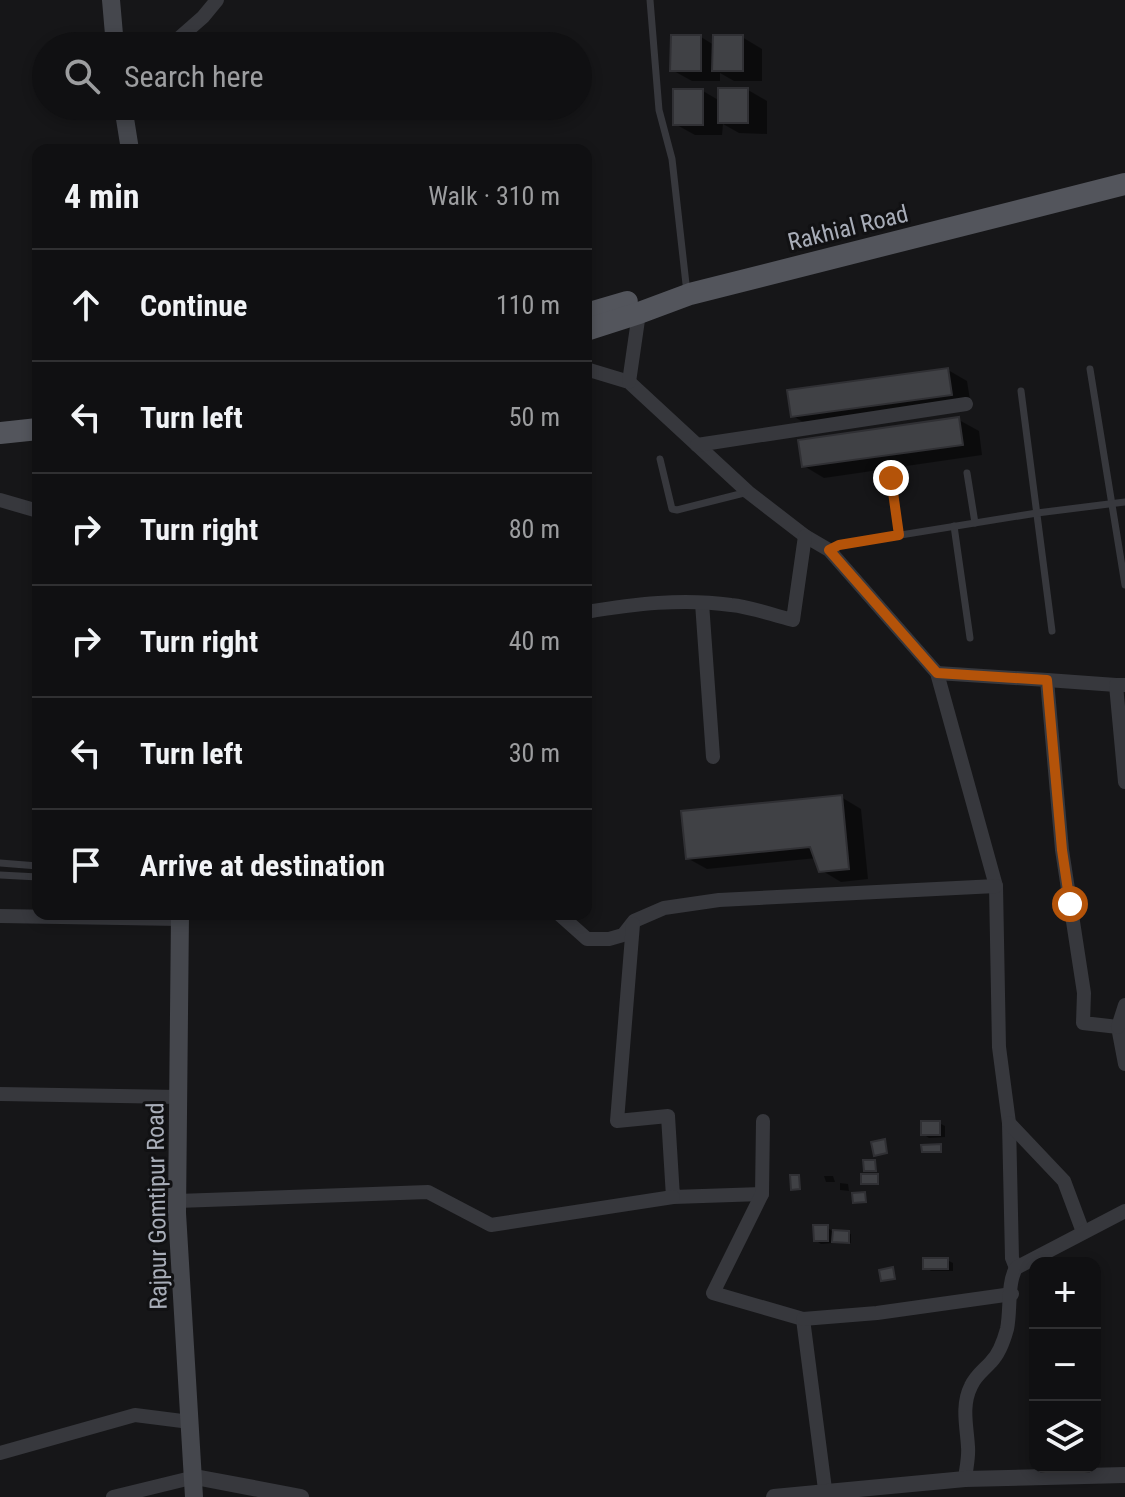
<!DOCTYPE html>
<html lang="en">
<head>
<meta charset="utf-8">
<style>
	body { margin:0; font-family:"Roboto Condensed",sans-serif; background:#1e1e20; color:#f1f3f6 }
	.controls { position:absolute; right:24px; bottom:24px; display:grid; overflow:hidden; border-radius:16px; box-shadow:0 4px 12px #0003 }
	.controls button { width:72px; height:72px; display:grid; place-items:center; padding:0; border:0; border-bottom:2px solid #303032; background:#101012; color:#f1f3f6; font:40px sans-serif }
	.stop { position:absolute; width:24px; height:24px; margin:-18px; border:6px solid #b45309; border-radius:50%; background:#fff }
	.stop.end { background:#b45309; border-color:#fff; box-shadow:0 2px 8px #0008 }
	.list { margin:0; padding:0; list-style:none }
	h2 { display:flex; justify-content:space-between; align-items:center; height:104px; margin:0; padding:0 32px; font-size:34px }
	h2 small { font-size:26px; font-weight:400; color:#9c9d9f }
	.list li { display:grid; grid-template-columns:52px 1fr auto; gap:24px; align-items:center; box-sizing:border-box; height:112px; padding:0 32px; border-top:2px solid #303032 }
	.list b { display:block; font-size:30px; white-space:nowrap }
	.list em { font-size:26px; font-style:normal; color:#9c9d9f }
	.icon { flex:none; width:44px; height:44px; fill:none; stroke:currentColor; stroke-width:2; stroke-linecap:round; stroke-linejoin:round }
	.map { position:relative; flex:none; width:1125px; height:1497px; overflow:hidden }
	.search { position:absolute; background:#101012; box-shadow:0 4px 12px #0003; left:32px; top:32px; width:560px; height:88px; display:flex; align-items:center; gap:20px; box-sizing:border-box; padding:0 28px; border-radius:44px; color:#9c9d9f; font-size:30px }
	.panel { position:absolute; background:#101012; box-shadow:0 4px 12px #0003; left:32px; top:144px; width:560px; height:776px; border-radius:16px }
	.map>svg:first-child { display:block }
	.shadow { fill:#0007 }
	.building { fill:#404145; stroke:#303034; stroke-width:2 }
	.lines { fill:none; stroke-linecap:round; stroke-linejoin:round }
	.service { stroke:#37383d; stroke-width:7 }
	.minor { stroke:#37383d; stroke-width:14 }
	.tertiary { stroke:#37383d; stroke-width:16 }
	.secondary { stroke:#45474d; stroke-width:18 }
	.primary { stroke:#53555c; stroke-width:22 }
	.route { stroke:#b45309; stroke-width:10 }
	.labels { text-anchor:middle; stroke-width:6; stroke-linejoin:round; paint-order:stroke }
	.street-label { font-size:24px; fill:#a8adb8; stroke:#111113 }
</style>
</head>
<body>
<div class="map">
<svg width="1125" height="1497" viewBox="0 0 1125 1497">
	<rect width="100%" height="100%" fill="#161618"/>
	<g class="shadow">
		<path d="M 701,37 L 714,45 L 742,37 L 762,49 L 762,81 L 734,81 L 720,73 L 720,81 L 692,81 L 672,70 Z"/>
		<path d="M 748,90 L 767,101 L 767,134 L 739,133 L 723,124 L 722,135 L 695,135 L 675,124 L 703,91 L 720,101 Z"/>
		<path d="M 948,370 L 967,381 L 971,406 L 813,428 L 793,416 Z"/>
		<path d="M 959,420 L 979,431 L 982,455 L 824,478 L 804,466 Z"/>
		<path d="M 841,797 L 861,809 L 868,879 L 841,882 L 821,870 L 817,858 L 707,869 L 687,858 Z"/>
		<path d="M 939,1123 L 945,1126 L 945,1137 L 929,1138 L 923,1134 Z"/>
		<path d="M 824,1176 L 833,1176 L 835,1182 L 826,1182 Z"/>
		<path d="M 840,1183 L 848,1184 L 849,1191 L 840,1190 Z"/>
		<path d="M 827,1227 L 833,1232 L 851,1234 L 851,1243 L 833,1241 L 833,1243 L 821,1244 L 815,1240 Z"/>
		<path d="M 947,1260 L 953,1263 L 953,1271 L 931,1271 L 925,1267 Z"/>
	</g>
	<g class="building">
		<path d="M 671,35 L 701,35 L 701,71 L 670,71 Z"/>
		<path d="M 713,35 L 743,35 L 743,71 L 712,71 Z"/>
		<rect x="718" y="88" width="30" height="35"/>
		<rect x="673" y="89" width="30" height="36"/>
		<path d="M 948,368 L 952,395 L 791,417 L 787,390 Z"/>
		<path d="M 959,417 L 963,445 L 802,467 L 798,440 Z"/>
		<path d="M 842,795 L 849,869 L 819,872 L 810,847 L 686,859 L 681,811 Z"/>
		<rect x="921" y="1121" width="19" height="14"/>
		<path d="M 885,1139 L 887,1153 L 874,1156 L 871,1142 Z"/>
		<path d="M 941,1144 L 941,1152 L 922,1152 L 921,1145 Z"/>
		<path d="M 863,1160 L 875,1160 L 876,1171 L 864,1171 Z"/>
		<rect x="861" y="1174" width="17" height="10"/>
		<path d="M 790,1175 L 799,1175 L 800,1189 L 791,1190 Z"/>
		<path d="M 865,1192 L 866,1202 L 853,1203 L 852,1193 Z"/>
		<path d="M 813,1225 L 828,1225 L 828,1241 L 814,1241 Z"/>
		<path d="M 833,1230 L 849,1231 L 849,1243 L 832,1242 Z"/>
		<rect x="923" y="1258" width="25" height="11"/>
		<path d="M 893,1267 L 895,1279 L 881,1281 L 879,1270 Z"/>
	</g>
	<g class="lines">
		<g class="service">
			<path d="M 650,0 L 659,110 L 672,159 L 686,284"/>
			<path d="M 1090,369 L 1125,585"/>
			<path d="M 1021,391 L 1052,631"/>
			<path d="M 660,459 L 672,509 L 677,510 L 748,492"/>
			<path d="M 967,473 L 975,523"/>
			<path d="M 891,478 L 899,535"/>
			<path d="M 954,526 L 970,638"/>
			<path d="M 829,550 L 839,545 L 1037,513 L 1125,502"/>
			<path d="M 0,863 L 38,866"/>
			<path d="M 0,875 L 38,877"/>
		</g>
		<g class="minor">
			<path d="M 170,46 L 203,17 L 217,0"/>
			<path d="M 586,369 L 629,382 L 748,492 L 805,536 L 829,550 L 937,673 L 996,886 L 999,1047 L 1009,1123 L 1012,1258 L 1016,1268"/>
			<path d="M 629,382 L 639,313"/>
			<path d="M 697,445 L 966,404"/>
			<path d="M 0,500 L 38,511"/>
			<path d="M 702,603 L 713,757"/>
			<path d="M 586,612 C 634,604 682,598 731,605 C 752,607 772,615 793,620 L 805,536"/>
			<path d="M 937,673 L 1047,680 L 1062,850 L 1084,993 L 1083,1023 L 1118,1027 L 1125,1064"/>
			<path d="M 1047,680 L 1116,685"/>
			<path d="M 1125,685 L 1116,685 L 1125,782"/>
			<path d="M 559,914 L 587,939 L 609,939 L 623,935 L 634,921 L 664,908 L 719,900 L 996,886"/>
			<path d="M 0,916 L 180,919"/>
			<path d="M 633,924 L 617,1121 L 668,1116 L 673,1197 L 762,1194"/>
			<path d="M 1118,1027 L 1125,1005"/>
			<path d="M 0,1094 L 179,1097"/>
			<path d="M 763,1121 L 762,1194 L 713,1293 L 803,1319 L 826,1497"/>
			<path d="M 1009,1123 L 1064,1181 L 1083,1232"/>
			<path d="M 177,1201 L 428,1192 L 491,1225 L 673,1197"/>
			<path d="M 803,1319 L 877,1313 L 1012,1294"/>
			<path d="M 0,1453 L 135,1415 L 190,1422"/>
			<path d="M 965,1479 C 966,1469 969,1457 968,1447 C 967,1427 961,1406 971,1386 C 976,1375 984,1370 991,1362 C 999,1354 1004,1340 1007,1329 C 1011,1310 1007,1284 1016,1268 L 1125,1211"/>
			<path d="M 113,1497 L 195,1477"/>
		</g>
		<g class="tertiary">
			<path d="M 195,1477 L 301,1497"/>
			<path d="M 774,1497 L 965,1479 L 1125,1475"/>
		</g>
		<g class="secondary">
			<path d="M 111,0 L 115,46"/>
			<path d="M 123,106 L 130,150"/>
			<path d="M 180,914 L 177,1213 L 194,1497"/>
		</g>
		<g class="primary">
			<path d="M 586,314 L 627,302"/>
			<path d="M 586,330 L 639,313 L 690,294 L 1125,184"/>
			<path d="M 0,433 L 38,429"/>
		</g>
	</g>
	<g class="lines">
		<path class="route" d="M 891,478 L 899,535 L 839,545 L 829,550 L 937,673 L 1047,680 L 1062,850 L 1070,904"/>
	</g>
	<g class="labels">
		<g class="street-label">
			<text transform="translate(848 228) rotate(-14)" y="8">Rakhial Road</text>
			<text transform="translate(157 1206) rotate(-91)" y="8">Rajpur Gomtipur Road</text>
		</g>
	</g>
</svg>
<div class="controls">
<button>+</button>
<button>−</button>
<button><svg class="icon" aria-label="layers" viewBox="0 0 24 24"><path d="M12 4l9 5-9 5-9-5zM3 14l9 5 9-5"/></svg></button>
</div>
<div class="stop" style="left:1070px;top:904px"></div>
<div class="stop end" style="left:891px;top:478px"></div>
<div class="search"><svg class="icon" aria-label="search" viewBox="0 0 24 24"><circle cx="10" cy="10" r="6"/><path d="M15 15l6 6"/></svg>Search here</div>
<section class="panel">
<h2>4 min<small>Walk · 310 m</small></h2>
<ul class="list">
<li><svg class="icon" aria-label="ahead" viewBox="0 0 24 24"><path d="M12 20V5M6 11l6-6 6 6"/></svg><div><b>Continue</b></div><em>110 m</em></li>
<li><svg class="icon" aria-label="left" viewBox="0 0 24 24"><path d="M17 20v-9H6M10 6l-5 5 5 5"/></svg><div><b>Turn left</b></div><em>50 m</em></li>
<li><svg class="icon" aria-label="right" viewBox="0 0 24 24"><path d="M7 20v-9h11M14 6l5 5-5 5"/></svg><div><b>Turn right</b></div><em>80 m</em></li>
<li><svg class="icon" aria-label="right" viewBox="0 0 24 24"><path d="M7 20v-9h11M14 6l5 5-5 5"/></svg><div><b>Turn right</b></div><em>40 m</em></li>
<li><svg class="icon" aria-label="left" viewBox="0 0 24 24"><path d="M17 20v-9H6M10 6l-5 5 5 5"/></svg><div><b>Turn left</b></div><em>30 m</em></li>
<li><svg class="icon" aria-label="arrive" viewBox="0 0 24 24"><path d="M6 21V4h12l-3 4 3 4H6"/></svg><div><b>Arrive at destination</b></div></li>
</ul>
</section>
</div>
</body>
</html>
